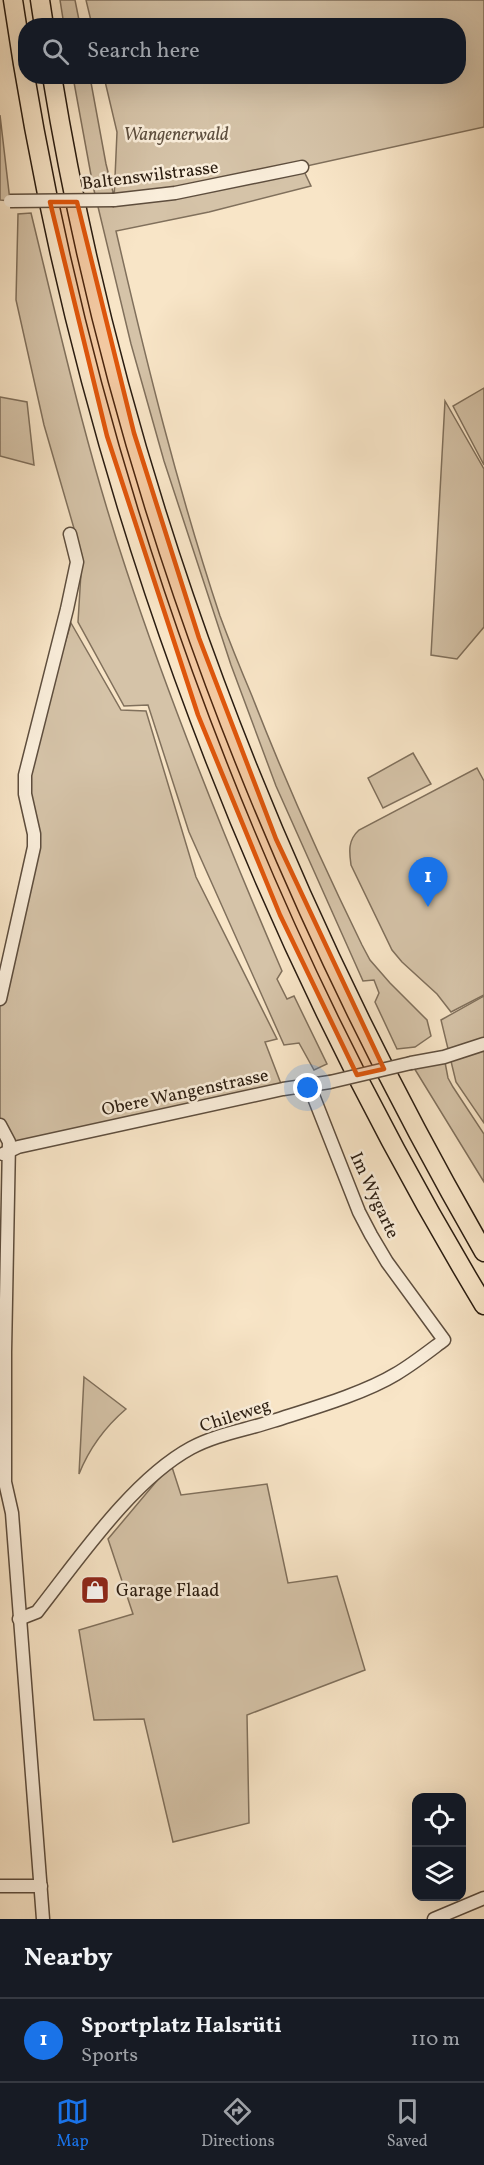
<!DOCTYPE html>
<html lang="en">
<head>
<meta charset="utf-8">
<style>
	body { margin:0; font-family:Vollkorn,serif; background:#20242c; color:#f1f3f6 }
	.controls { position:absolute; right:18px; bottom:18px; display:grid; overflow:hidden; border-radius:12px; box-shadow:0 6px 24px #0002 }
	.controls button { width:54px; height:54px; display:grid; place-items:center; padding:0; border:0; border-bottom:2px solid #363941; background:#171b24; color:#f1f3f6; font:30px sans-serif }
	.you { position:absolute; left:308px; top:1088px; width:21px; height:21px; margin:-15px; border:4px solid #fff; border-radius:50%; background:#1a73e8; box-shadow:0 0 0 9px #1a73e833 }
	.badge { display:grid; place-items:center; width:39px; height:39px; border-radius:50%; background:#1a73e8; color:#fff; font-size:20px; font-weight:700 }
	.pin { position:absolute; translate:-50% -50px; filter:drop-shadow(0 2px 3px #0008) }
	.pin::after { content:''; position:absolute; top:32px; width:21px; height:18px; background:inherit; clip-path:polygon(0 0,100% 0,50% 100%) }
	.list { margin:0; padding:0; list-style:none }
	h2 { display:flex; justify-content:space-between; align-items:center; height:78px; margin:0; padding:0 24px; font-size:26px }
	h2 small { font-size:20px; font-weight:400; color:#9ea1a6 }
	.list li { display:grid; grid-template-columns:39px 1fr auto; gap:18px; align-items:center; box-sizing:border-box; height:84px; padding:0 24px; border-top:2px solid #363941 }
	.list b { display:block; font-size:22px; white-space:nowrap }
	.list p { margin:0; font-size:20px; white-space:nowrap; color:#9ea1a6 }
	.list em { font-size:20px; font-style:normal; color:#9ea1a6 }
	.icon { flex:none; width:33px; height:33px; fill:none; stroke:currentColor; stroke-width:2; stroke-linecap:round; stroke-linejoin:round }
	.map { position:relative; flex:none; width:484px; height:1919px; overflow:hidden }
	.search { position:absolute; background:#171b24; box-shadow:0 6px 24px #0002; left:18px; right:18px; top:18px; height:66px; display:flex; align-items:center; gap:15px; box-sizing:border-box; padding:0 21px; border-radius:24px; color:#9ea1a6; font-size:22px }
	.sheet { height:162px; background:#171b24 }
	nav { display:flex; justify-content:space-around; align-items:center; box-sizing:border-box; height:84px; border-top:2px solid #363941; background:#171b24; font-size:16px; color:#9ea1a6 }
	nav a { display:grid; justify-items:center; gap:3px }
	nav .on { color:#1a73e8 }
	.map>svg:first-child { display:block }
	.green { fill:#d5c3a8; stroke:#80705c; stroke-width:1.5 }
	.lines { fill:none; stroke-linecap:round; stroke-linejoin:round }
	.minor-casing { stroke:#5e4e3e; stroke-width:15 }
	.highway-casing { stroke:#2a1c10; stroke-width:21 }
	.minor { stroke:#faeedb; stroke-width:12 }
	.highway { stroke:#f8e5c7; stroke-width:18 }
	.minor-bridge-casing { stroke:#5e4e3e; stroke-width:15; stroke-linecap:butt }
	.minor-bridge { stroke:#faeedb; stroke-width:12 }
	.marked { fill:#de560c; fill-opacity:0.2; stroke:#de560c; stroke-width:4.5; stroke-linejoin:round }
	.labels { text-anchor:middle; stroke-width:5; stroke-linejoin:round; paint-order:stroke }
	.park-label { font-size:18px; font-style:italic; fill:#5d4e3e; stroke:#faeedb }
	.street-label { font-size:18px; fill:#2a1c10; stroke:#faeedb }
	.poi-label { font-size:18px; fill:#2a1c10; stroke:#faeedb; text-anchor:start }
</style>
</head>
<body>
<div class="map">
<svg width="484" height="1919" viewBox="0 0 484 1919">
	<rect width="100%" height="100%" fill="#f8e5c7"/>
	<filter id="stains"><feTurbulence type="fractalNoise" baseFrequency=".00333" numOctaves="4"/><feColorMatrix values="0 0 0 0 .2 0 0 0 0 .09 0 0 0 0 .02 0 0 0 .5 -.17"/></filter>
	<radialGradient id="worn" r=".72"><stop offset=".6" stop-color="#630" stop-opacity="0"/><stop offset="1" stop-color="#630" stop-opacity=".3"/></radialGradient>
	<g class="green">
		<path d="M 60,0 L 75,0 L 80,25 L 64,25 Z"/>
		<path d="M 86,0 L 484,0 L 484,127 L 302,167 L 311,186 L 209,212 L 116,231 C 146,361 178,490 220,616 C 230,643 241,670 252,696 C 285,781 322,863 362,945 L 370,960 L 390,983 L 427,1020 L 431,1036 L 415,1047 L 397,1049 L 375,1002 L 379,993 L 374,980 L 363,981 L 276,786 L 231,665 L 164,461 L 131,344 L 93,186 L 73,77 L 90,77 L 106,164 L 113,192 L 111,205 L 114,200 L 117,132 L 104,77 L 458,76 L 458,26 L 92,25 Z"/>
		<path d="M 0,115 L 10,201 L 0,200 Z"/>
		<path d="M 31,213 C 60,332 87,452 126,569 C 171,705 225,839 282,971 L 277,979 L 287,999 L 294,996 L 327,1064 L 314,1070 L 299,1043 L 284,1045 L 189,832 L 148,705 L 124,706 L 78,622 L 82,556 L 44,425 L 16,300 L 18,214 Z"/>
		<path d="M 484,388 L 484,465 L 453,406 Z"/>
		<path d="M 0,397 L 27,402 L 34,465 L 0,456 Z"/>
		<path d="M 445,401 L 484,469 L 484,627 L 457,659 L 431,655 Z"/>
		<path d="M 71,623 L 121,710 L 146,711 L 196,877 L 277,1039 L 265,1042 L 283,1089 L 18,1147 L 0,1125 L 0,999 L 34,847 L 25,775 Z"/>
		<path d="M 413,753 L 431,784 L 383,808 L 368,778 Z"/>
		<path d="M 477,768 L 484,781 L 484,995 L 451,1012 L 437,994 L 402,962 L 392,950 L 351,865 C 349,851 348,840 359,830 Z"/>
		<path d="M 484,996 L 484,1123 L 456,1082 L 441,1020 Z"/>
		<path d="M 444,1057 L 448,1078 L 453,1087 L 484,1134 L 484,1182 L 411,1063 Z"/>
		<path d="M 84,1377 L 126,1409 C 105,1427 89,1449 79,1474 Z"/>
		<path d="M 171,1464 L 181,1495 L 267,1484 L 288,1583 L 337,1576 L 365,1670 L 247,1715 L 249,1823 L 173,1842 L 144,1719 L 94,1720 L 79,1630 L 133,1614 L 108,1539 Z"/>
	</g>
	<g class="lines">
		<g class="minor-casing">
			<g id="minor">
				<path d="M 114,200 L 175,193 L 302,167"/>
				<path d="M 0,999 L 34,847 L 34,834 L 25,794 L 25,775 L 67,609 L 77,562 L 70,534"/>
				<path d="M 411,1063 L 444,1057 L 484,1044"/>
				<path d="M 0,1125 L 9,1142 L 5,1352 L 5,1482 L 12,1513 L 43,1919"/>
				<path d="M 3,1154 L 18,1147 L 283,1089 L 330,1082"/>
				<path d="M 19,1619 L 37,1612 C 78,1560 132,1480 191,1448 C 217,1434 246,1430 273,1421 C 310,1409 363,1394 396,1374 C 413,1364 428,1352 444,1340 L 387,1262 L 371,1235 L 359,1212 L 309,1085"/>
				<path d="M 0,1886 L 41,1886"/>
				<path d="M 434,1919 L 484,1898"/>
			</g>
		</g>
		<g class="highway-casing">
			<g id="highway">
				<path d="M 13,0 C 80,460 244,907 484,1305"/>
				<path d="M 40,0 L 44,26"/>
				<path d="M 52,76 C 120,491 275,889 484,1252"/>
			</g>
		</g>
		<use href="#minor" class="minor"/>
		<use href="#highway" class="highway"/>
		<g class="minor-bridge-casing">
			<g id="minor-bridge">
				<path d="M 10,201 L 114,200"/>
				<path d="M 330,1082 L 411,1063"/>
			</g>
		</g>
		<use href="#minor-bridge" class="minor-bridge"/>
	</g>
	<path class="marked" d="M 50,202 L 77,202 L 134,433 L 199,638 L 276,839 L 384,1069 L 357,1075 L 280,915 L 198,715 L 107,436 Z"/>
	<defs>
		<g id="shop-square" transform="scale(1.5)"><rect x="-9" y="-9" width="18" height="18" rx="4" fill="#8f2418" stroke="#faeedb"/><path d="M-5-2.5h2.3a2.7 3.5 0 0 1 5.4 0H5L5.5 6h-11ZM-1.5-2.5h3a1.5 2.3 0 0 0-3 0Z" fill="#fff"/></g>
	</defs>
	<g fill-rule="evenodd">
		<use href="#shop-square" x="95" y="1590"/>
	</g>
	<g class="labels">
		<g class="park-label">
			<text x="176" y="140">Wangenerwald</text>
		</g>
		<g class="street-label">
			<text transform="translate(150 175) rotate(-7)" y="6">Baltenswilstrasse</text>
			<text transform="translate(185 1092) rotate(-12)" y="6">Obere Wangenstrasse</text>
			<text transform="translate(375 1195) rotate(65)" y="6">Im Wygarte</text>
			<text transform="translate(235 1415) rotate(-18)" y="6">Chileweg</text>
		</g>
		<g class="poi-label">
			<text x="116" y="1596">Garage Flaad</text>
		</g>
	</g>
	<rect width="100%" height="100%" filter="url(#stains)"/>
	<rect width="100%" height="100%" fill="url(#worn)"/>
</svg>
<div class="controls">
<button><svg class="icon" aria-label="locate" viewBox="0 0 24 24"><circle cx="12" cy="12" r="6"/><path d="M12 2v4M12 18v4M2 12h4M18 12h4"/></svg></button>
<button><svg class="icon" aria-label="layers" viewBox="0 0 24 24"><path d="M12 4l9 5-9 5-9-5zM3 14l9 5 9-5"/></svg></button>
</div>
<div class="you"></div>
<div class="pin badge" style="left:428px;top:907px">1</div>
<div class="search"><svg class="icon" aria-label="search" viewBox="0 0 24 24"><circle cx="10" cy="10" r="6"/><path d="M15 15l6 6"/></svg>Search here</div>
</div>
<section class="sheet">
<h2>Nearby<small></small></h2>
<ul class="list">
<li><span class="badge">1</span><div><b>Sportplatz Halsrüti</b><p>Sports</p></div><em>110 m</em></li>
</ul>
</section>
<nav>
<a class="on"><svg class="icon" aria-label="map" viewBox="0 0 24 24"><path d="M3 6l6-2 6 2 6-2v14l-6 2-6-2-6 2zM9 4v14M15 6v14"/></svg>Map</a>
<a><svg class="icon" aria-label="directions" viewBox="0 0 24 24"><path d="M12 3l9 9-9 9-9-9zM9 14v-3h6M13 9l2 2-2 2"/></svg>Directions</a>
<a><svg class="icon" aria-label="saved" viewBox="0 0 24 24"><path d="M7 4h10v16l-5-4-5 4z"/></svg>Saved</a>
</nav>
</body>
</html>
